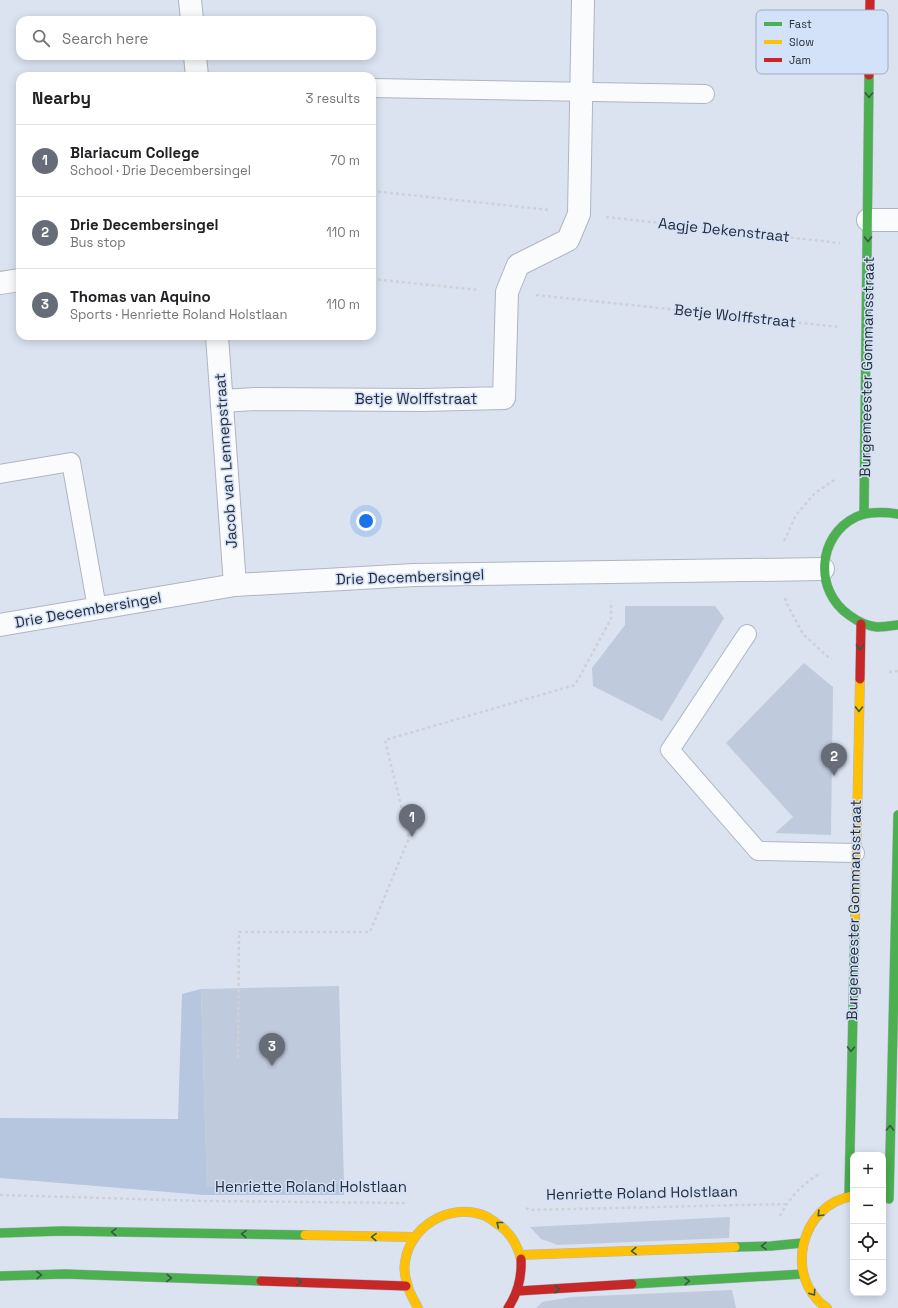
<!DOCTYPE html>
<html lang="en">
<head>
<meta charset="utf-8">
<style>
	body { margin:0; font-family:"Space Grotesk",sans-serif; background:#f2f2f2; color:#202124 }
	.controls { position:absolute; right:12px; bottom:12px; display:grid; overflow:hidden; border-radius:8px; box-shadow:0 2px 10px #0003 }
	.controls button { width:36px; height:36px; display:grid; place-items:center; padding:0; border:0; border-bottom:1px solid #e0e0e0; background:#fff; color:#202124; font:20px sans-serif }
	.you { position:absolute; left:366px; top:521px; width:14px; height:14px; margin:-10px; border:3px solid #fff; border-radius:50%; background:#1a73e8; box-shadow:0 0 0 6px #1a73e833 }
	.badge { display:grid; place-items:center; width:26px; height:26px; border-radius:50%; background:#676d78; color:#fff; font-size:13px; font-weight:700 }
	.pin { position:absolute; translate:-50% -33px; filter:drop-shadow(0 1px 2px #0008) }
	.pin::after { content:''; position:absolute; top:21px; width:14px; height:12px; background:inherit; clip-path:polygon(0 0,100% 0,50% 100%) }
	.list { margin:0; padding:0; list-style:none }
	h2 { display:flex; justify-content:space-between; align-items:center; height:52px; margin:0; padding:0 16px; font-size:17px }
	h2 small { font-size:13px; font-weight:400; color:#757577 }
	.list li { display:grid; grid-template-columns:26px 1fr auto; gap:12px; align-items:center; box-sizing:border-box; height:72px; padding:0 16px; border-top:1px solid #e0e0e0 }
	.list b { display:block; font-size:15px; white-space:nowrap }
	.list p { margin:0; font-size:13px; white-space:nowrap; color:#757577 }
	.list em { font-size:13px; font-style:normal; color:#757577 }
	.icon { flex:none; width:22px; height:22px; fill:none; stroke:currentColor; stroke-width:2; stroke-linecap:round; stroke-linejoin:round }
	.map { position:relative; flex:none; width:898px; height:1308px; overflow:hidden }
	.search { position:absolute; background:#fff; box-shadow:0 2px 10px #0003; left:16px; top:16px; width:360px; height:44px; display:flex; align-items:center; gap:10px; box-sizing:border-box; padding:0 14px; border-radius:12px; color:#757577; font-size:15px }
	.panel { position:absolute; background:#fff; box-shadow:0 2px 10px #0003; left:16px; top:72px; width:360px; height:268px; border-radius:12px }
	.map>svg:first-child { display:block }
	.green { fill:#bfcadc }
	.forest { fill:#b7c6df }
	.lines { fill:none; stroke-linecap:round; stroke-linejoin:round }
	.lane-casing { stroke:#afb5c0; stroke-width:20 }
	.street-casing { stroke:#afb5c0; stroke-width:24 }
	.fast-casing { stroke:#afb5c0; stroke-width:10 }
	.slow-casing { stroke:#afb5c0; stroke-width:10 }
	.jam-casing { stroke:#afb5c0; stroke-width:10 }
	.path { stroke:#cfd1d6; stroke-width:2.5; stroke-dasharray:3 3; stroke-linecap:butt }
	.lane { stroke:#fafbfd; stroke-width:18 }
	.street { stroke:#fafbfd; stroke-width:22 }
	.fast { stroke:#4caf50; stroke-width:9 }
	.slow { stroke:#ffc107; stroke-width:9 }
	.jam { stroke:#c62828; stroke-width:9 }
	.oneway { stroke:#355b40 }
	.labels { text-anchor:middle; stroke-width:3; stroke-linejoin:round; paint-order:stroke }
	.street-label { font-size:15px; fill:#282e37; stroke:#d3e1f9 }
	.key { fill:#d3e1f9; stroke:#a0abbf; stroke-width:1 }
	.key-label { font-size:11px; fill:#282e37 }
</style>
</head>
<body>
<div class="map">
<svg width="898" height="1308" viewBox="0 0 898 1308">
	<rect width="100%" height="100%" fill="#dbe3f1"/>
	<g class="green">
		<path d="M 625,606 L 715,606 L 724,618 L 662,721 L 593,686 L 592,668 L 625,625 Z"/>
		<path d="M 804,663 L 833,687 L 831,835 L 775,833 L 793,817 L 726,743 Z"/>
		<path d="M 339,986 L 344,1184 L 207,1187 L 201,989 Z"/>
		<path d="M 730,1217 L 729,1238 L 558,1245 L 541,1239 L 530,1227 Z"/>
		<path d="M 732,1290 L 736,1308 L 536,1308 L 542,1302 L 572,1297 Z"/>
	</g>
	<path class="forest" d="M 201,989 L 207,1187 L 344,1184 L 344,1195 L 203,1195 L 0,1178 L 0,1118 L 178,1119 L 182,994 Z"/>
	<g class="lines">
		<g class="lane-casing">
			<g id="lane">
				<path d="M 372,88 L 705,94"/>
				<path d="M 0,474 L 71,462 L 97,608"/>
				<path d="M 747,634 L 670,750 L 758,851 L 855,853"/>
			</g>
		</g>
		<g class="street-casing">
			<g id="street">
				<path d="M 190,0 L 192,20"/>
				<path d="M 195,56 L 197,76"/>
				<path d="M 868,220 L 898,220"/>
				<path d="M 0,283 L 20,280"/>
				<path d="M 217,336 L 235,585"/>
				<path d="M 222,401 L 256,399 L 422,400 L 504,398 L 507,292 L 518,265 L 568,240 L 579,214 L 583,0"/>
				<path d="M 0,625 L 235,585 L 414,575 L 823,569"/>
			</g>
		</g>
		<g class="fast-casing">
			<g id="fast">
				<path d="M 864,513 L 869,75"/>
				<path d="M 898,514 C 884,512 869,511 856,517 C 817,536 814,591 849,615 C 857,621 867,626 877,627 C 883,627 891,626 898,625"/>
				<path d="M 849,1196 L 855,918"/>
				<path d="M 889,1199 L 898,815"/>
				<path d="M 0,1233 L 62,1231 L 305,1235"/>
				<path d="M 735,1247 L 771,1246 L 802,1243"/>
				<path d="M 0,1276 L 65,1274 L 261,1281"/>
				<path d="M 632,1284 L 803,1274"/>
			</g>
		</g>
		<g class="slow-casing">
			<g id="slow">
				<path d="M 855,918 L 860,679"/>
				<path d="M 305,1235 L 413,1237"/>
				<path d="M 520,1255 L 735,1247"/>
				<path d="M 418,1308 C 414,1300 408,1291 407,1283 C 405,1277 404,1268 405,1262 C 410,1226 449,1203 483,1215 C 487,1216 492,1220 496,1223 C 509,1231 517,1243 521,1259"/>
				<path d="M 827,1308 C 783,1278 800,1204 853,1196"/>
			</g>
		</g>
		<g class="jam-casing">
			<g id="jam">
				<path d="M 869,75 L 870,0"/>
				<path d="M 860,679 L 861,624"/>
				<path d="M 261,1281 L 406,1286"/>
				<path d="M 518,1291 L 632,1284"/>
				<path d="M 508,1308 C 518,1293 522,1277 521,1259"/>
			</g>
		</g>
		<g class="path">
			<path d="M 372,191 L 550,210"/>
			<path d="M 606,217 L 840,243"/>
			<path d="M 372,279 L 479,290"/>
			<path d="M 536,295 L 839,327"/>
			<path d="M 784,541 L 796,515 L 815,493 L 836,479"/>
			<path d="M 785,598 L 787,604 L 803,634 L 828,657 L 832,658"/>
			<path d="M 889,672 L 898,671"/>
			<path d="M 238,1058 L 239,932 L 370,932 L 409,838 L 385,740 L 575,685 L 611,619 L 611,601"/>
			<path d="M 0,1195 L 204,1201 L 408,1203"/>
			<path d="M 526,1208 L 529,1210 L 786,1204"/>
			<path d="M 780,1216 C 789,1198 803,1183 821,1173"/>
		</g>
		<use href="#lane" class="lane"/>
		<use href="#street" class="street"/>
		<use href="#fast" class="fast"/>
		<use href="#slow" class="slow"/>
		<use href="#jam" class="jam"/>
	</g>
	<defs><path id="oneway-chevron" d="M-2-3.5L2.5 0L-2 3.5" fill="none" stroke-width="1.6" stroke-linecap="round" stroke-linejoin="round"/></defs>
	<g class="oneway">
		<use href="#oneway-chevron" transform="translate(869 95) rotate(91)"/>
		<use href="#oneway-chevron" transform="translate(868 239) rotate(90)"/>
		<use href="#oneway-chevron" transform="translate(860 647) rotate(91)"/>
		<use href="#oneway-chevron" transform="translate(859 709) rotate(91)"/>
		<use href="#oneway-chevron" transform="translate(851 1049) rotate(91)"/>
		<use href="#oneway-chevron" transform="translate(890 1128) rotate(-89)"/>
		<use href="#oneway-chevron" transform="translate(820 1214) rotate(134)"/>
		<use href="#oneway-chevron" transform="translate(499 1224) rotate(-142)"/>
		<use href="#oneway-chevron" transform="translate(114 1232) rotate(-179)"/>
		<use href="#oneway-chevron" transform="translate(244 1234) rotate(-179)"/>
		<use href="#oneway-chevron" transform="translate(374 1237) rotate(-179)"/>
		<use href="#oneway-chevron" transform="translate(764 1246) rotate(178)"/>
		<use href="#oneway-chevron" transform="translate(634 1251) rotate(178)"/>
		<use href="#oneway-chevron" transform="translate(39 1275) rotate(-1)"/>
		<use href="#oneway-chevron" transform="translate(169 1278) rotate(2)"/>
		<use href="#oneway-chevron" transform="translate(687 1281) rotate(-4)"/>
		<use href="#oneway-chevron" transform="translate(299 1282) rotate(2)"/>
		<use href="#oneway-chevron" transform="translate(557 1289) rotate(-4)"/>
		<use href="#oneway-chevron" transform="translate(813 1293) rotate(55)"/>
	</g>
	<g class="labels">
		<g class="street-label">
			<text transform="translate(724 230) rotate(6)" y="5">Aagje Dekenstraat</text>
			<text transform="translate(735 316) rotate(6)" y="5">Betje Wolffstraat</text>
			<text transform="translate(867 367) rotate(-89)" y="5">Burgemeester Gommansstraat</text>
			<text x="416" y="404">Betje Wolffstraat</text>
			<text transform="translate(226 461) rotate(-94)" y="5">Jacob van Lennepstraat</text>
			<text transform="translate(410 577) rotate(-2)" y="5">Drie Decembersingel</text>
			<text transform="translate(88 610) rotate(-10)" y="5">Drie Decembersingel</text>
			<text transform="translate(854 910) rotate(-89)" y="5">Burgemeester Gommansstraat</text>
			<text x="311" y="1192">Henriette Roland Holstlaan</text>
			<text transform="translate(642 1193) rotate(-1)" y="5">Henriette Roland Holstlaan</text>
		</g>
	</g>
	<rect x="756" y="10" width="132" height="64" rx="6" class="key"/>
	<rect x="764" y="22" width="18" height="4" fill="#4caf50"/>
	<rect x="764" y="40" width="18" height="4" fill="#ffc107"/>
	<rect x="764" y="58" width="18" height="4" fill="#c62828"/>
	<g class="key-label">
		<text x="789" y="28">Fast</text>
		<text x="789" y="46">Slow</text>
		<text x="789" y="64">Jam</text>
	</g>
</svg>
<div class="controls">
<button>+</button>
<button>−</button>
<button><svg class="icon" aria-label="locate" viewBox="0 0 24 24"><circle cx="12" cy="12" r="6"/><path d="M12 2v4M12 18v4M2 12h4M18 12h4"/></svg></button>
<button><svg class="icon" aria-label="layers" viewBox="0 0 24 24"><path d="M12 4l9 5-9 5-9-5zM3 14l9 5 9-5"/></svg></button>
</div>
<div class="you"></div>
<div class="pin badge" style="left:412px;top:837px">1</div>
<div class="pin badge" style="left:834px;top:776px">2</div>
<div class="pin badge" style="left:272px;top:1066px">3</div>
<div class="search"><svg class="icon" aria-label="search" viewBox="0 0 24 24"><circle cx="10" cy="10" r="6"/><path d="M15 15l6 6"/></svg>Search here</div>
<section class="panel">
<h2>Nearby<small>3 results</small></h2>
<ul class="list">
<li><span class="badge">1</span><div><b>Blariacum College</b><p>School · Drie Decembersingel</p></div><em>70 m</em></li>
<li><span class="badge">2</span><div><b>Drie Decembersingel</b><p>Bus stop</p></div><em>110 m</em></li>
<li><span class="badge">3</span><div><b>Thomas van Aquino</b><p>Sports · Henriette Roland Holstlaan</p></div><em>110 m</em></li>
</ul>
</section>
</div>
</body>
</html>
